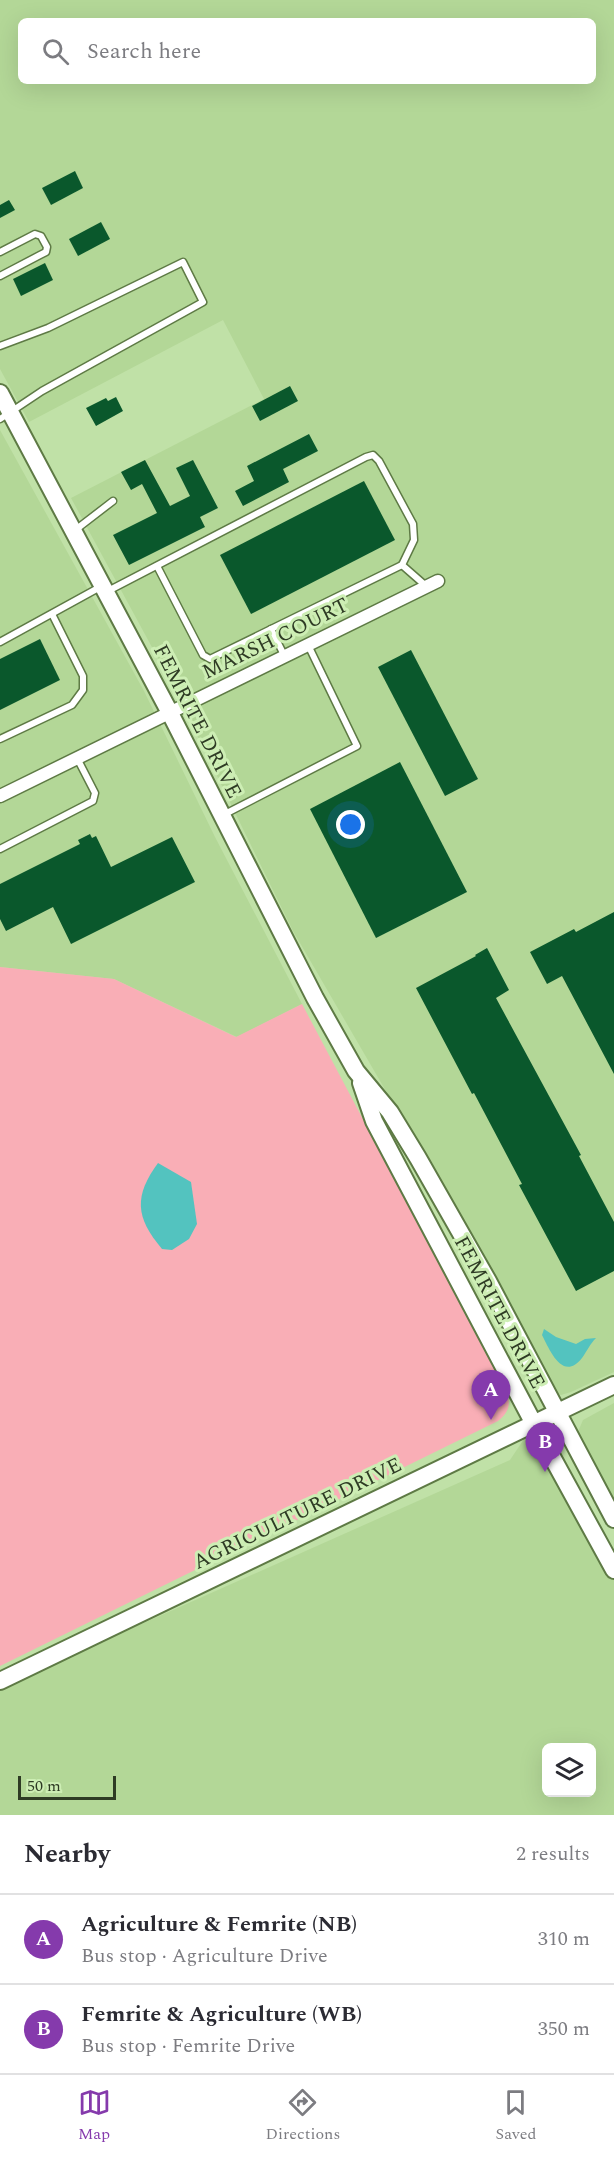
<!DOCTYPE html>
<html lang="en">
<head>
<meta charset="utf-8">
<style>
	body { margin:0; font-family:Spectral,serif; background:#f7f7f7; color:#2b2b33 }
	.controls { position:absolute; right:18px; bottom:18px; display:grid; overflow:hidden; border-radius:9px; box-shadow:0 6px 24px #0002 }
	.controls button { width:54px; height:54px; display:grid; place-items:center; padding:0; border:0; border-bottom:2px solid #e1e1e2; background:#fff; color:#2b2b33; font:30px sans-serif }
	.scale { position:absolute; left:18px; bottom:15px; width:98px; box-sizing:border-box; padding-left:6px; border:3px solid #2e3b24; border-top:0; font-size:16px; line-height:21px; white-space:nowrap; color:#2e3b24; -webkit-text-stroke:4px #cdeeb4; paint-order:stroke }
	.you { position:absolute; left:351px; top:825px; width:21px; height:21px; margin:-15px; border:4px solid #fff; border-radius:50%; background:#1a73e8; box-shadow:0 0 0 9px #1a73e833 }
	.badge { display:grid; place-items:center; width:39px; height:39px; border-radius:50%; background:#853aac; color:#fff; font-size:20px; font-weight:700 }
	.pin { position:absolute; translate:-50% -50px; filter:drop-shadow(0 2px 3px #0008) }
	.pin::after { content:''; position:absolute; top:32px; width:21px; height:18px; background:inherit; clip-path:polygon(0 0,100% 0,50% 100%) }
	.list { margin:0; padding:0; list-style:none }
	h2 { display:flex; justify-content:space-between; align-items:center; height:78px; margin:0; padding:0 24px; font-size:26px }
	h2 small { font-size:20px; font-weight:400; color:#7c7c81 }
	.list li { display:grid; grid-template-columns:39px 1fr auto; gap:18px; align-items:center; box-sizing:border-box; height:90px; padding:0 24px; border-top:2px solid #e1e1e2 }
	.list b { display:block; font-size:22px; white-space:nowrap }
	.list p { margin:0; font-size:20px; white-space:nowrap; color:#7c7c81 }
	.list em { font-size:20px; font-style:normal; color:#7c7c81 }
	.icon { flex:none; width:33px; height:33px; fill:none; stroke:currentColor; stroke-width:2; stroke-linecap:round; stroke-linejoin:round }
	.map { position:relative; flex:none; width:614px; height:1815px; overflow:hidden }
	.search { position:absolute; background:#fff; box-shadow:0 6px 24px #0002; left:18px; right:18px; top:18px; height:66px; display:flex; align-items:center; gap:15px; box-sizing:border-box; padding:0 21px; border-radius:9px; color:#7c7c81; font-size:22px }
	.sheet { height:258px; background:#fff }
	nav { display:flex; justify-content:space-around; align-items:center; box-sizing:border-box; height:84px; border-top:2px solid #e1e1e2; background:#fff; font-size:16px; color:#7c7c81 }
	nav a { display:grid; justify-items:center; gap:3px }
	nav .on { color:#853aac }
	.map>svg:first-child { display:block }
	.built { fill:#b3d797; fill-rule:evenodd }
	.green { fill:#f9aeb6 }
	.water { fill:#53c3bf }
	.building { fill:#0a582c }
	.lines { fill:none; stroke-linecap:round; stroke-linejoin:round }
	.lane-casing { stroke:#5e7a45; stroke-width:9 }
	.street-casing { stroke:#5e7a45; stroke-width:15 }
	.secondary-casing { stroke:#5e7a45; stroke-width:20 }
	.lane { stroke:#fff; stroke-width:6 }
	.street { stroke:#fff; stroke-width:12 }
	.secondary { stroke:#fff; stroke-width:16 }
	.labels { text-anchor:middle; stroke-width:6; stroke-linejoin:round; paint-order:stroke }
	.street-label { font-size:21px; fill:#2e3b24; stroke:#cdeeb4 }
</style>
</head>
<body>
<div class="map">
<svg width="614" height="1815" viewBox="0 0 614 1815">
	<rect width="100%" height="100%" fill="#c0e1a7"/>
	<g class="built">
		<path d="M 0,0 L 614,0 L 614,1372 L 571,1392 L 561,1395 L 555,1392 L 441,1186 L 293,931 L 173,686 L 71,498 L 264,399 L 223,320 L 29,422 L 0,369 ZM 21,21 L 593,21 L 593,81 L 21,81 Z"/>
		<path d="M 0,430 L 144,691 L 215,837 L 302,1004 L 237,1037 L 114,979 L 0,967 Z"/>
		<path d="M 614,1403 L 614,1509 L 577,1434 L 583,1420 Z"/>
		<path d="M 534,1424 L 614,1570 L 614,1815 L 0,1815 L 0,1687 L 510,1460 ZM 546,1748 L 592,1748 L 592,1792 L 546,1792 Z"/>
	</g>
	<path class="green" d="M 0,967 L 114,979 L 236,1037 L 302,1004 L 503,1384 C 511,1400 512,1410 498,1421 L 0,1666 Z"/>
	<g class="water">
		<path d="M 158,1163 L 191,1182 L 197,1224 L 189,1239 L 172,1250 L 162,1249 C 135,1217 134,1196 158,1163 Z"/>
		<path d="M 544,1329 L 556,1337 L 576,1344 L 585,1339 L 596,1338 C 590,1344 587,1351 582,1358 C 563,1382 550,1351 542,1335 Z"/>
	</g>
	<g class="building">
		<path d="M 75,171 L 83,188 L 51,205 L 42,188 Z"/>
		<path d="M 9,200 L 15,210 L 0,218 L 0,205 Z"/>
		<path d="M 101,222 L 110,239 L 78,256 L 69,239 Z"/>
		<path d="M 45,263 L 53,280 L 21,296 L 13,279 Z"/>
		<path d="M 290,386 L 298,401 L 260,421 L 252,406 Z"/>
		<path d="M 116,397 L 123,411 L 96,426 L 86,408 L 106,398 L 108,401 Z"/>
		<path d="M 309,434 L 318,451 L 283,469 L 289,482 L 243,506 L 235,491 L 254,481 L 247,466 Z"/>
		<path d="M 145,460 L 170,506 L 190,496 L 176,468 L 193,460 L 218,508 L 200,517 L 205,527 L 129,565 L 113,535 L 157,513 L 142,484 L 131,490 L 121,472 Z"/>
		<path d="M 364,481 L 395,540 L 251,614 L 220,555 Z"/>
		<path d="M 40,639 L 60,680 L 0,710 L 0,659 Z"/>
		<path d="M 411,650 L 478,779 L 445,796 L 378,667 Z"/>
		<path d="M 400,762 L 467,892 L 376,938 L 310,809 Z"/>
		<path d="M 90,834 L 92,838 L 96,836 L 111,867 L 172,837 L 195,882 L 71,944 L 53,907 L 6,931 L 0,919 L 0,884 L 80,844 L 78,840 Z"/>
		<path d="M 614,912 L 614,1074 L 562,976 L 547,984 L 530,952 L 574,929 L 576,932 Z"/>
		<path d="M 487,948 L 509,990 L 496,998 L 581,1155 L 579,1156 L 614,1222 L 614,1271 L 576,1291 L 519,1185 L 522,1184 L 474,1093 L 472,1094 L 416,988 L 476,956 L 475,955 Z"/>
	</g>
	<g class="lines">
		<g class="lane-casing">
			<g id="lane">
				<path d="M 0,252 L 35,234 L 41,236 L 47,247 L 46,252 L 40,255 L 0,276"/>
				<path d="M 0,346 L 48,328 L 183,262 L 203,302 L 42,391 L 0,419"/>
				<path d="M 74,531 L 113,501"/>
				<path d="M 157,566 L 203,655 L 210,659 L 402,565"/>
				<path d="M 106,592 L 366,457 L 373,455 L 379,461 L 413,524 L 414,540 L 402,565 L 426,586"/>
				<path d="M 271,629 L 284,655"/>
				<path d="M 0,642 L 102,586"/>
				<path d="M 0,739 L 72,705 L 83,690 L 83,676 L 52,614"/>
				<path d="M 223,815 L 357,746 L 308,645"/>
				<path d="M 0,849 L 93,801 L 95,793 L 77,758"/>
			</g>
		</g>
		<g class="street-casing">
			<path id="street" d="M 0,796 L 438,581"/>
		</g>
		<g class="secondary-casing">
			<g id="secondary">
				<path d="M 0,393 L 169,711 L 315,998 L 356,1071 L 390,1112 L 418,1158 L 488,1281 L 614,1519"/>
				<path d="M 361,1083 L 374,1121 L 534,1424 L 614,1570"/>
				<path d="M 0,1681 L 614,1385"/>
			</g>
		</g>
		<use href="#lane" class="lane"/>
		<use href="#street" class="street"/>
		<use href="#secondary" class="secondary"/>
	</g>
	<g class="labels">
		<g class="street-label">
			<text transform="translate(275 638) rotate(-26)" y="7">MARSH COURT</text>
			<text transform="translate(198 721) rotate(63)" y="7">FEMRITE DRIVE</text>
			<text transform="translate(500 1312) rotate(62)" y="7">FEMRITE DRIVE</text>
			<text transform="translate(297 1513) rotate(-26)" y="7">AGRICULTURE DRIVE</text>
		</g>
	</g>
</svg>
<div class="controls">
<button><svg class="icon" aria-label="layers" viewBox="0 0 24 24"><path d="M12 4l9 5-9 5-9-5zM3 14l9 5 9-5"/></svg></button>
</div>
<div class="scale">50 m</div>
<div class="you"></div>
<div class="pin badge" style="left:491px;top:1420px">A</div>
<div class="pin badge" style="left:545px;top:1472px">B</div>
<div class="search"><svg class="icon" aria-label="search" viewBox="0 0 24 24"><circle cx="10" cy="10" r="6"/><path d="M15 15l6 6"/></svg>Search here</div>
</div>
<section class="sheet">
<h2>Nearby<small>2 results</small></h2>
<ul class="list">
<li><span class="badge">A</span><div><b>Agriculture &amp; Femrite (NB)</b><p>Bus stop · Agriculture Drive</p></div><em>310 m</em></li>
<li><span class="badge">B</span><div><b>Femrite &amp; Agriculture (WB)</b><p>Bus stop · Femrite Drive</p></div><em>350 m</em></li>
</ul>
</section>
<nav>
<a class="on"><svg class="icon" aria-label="map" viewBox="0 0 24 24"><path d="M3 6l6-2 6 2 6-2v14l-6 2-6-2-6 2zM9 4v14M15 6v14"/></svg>Map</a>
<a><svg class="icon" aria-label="directions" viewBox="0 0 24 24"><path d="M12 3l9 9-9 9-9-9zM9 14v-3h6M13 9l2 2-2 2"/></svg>Directions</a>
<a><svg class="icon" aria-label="saved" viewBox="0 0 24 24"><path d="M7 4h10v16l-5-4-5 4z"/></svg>Saved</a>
</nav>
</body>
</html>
